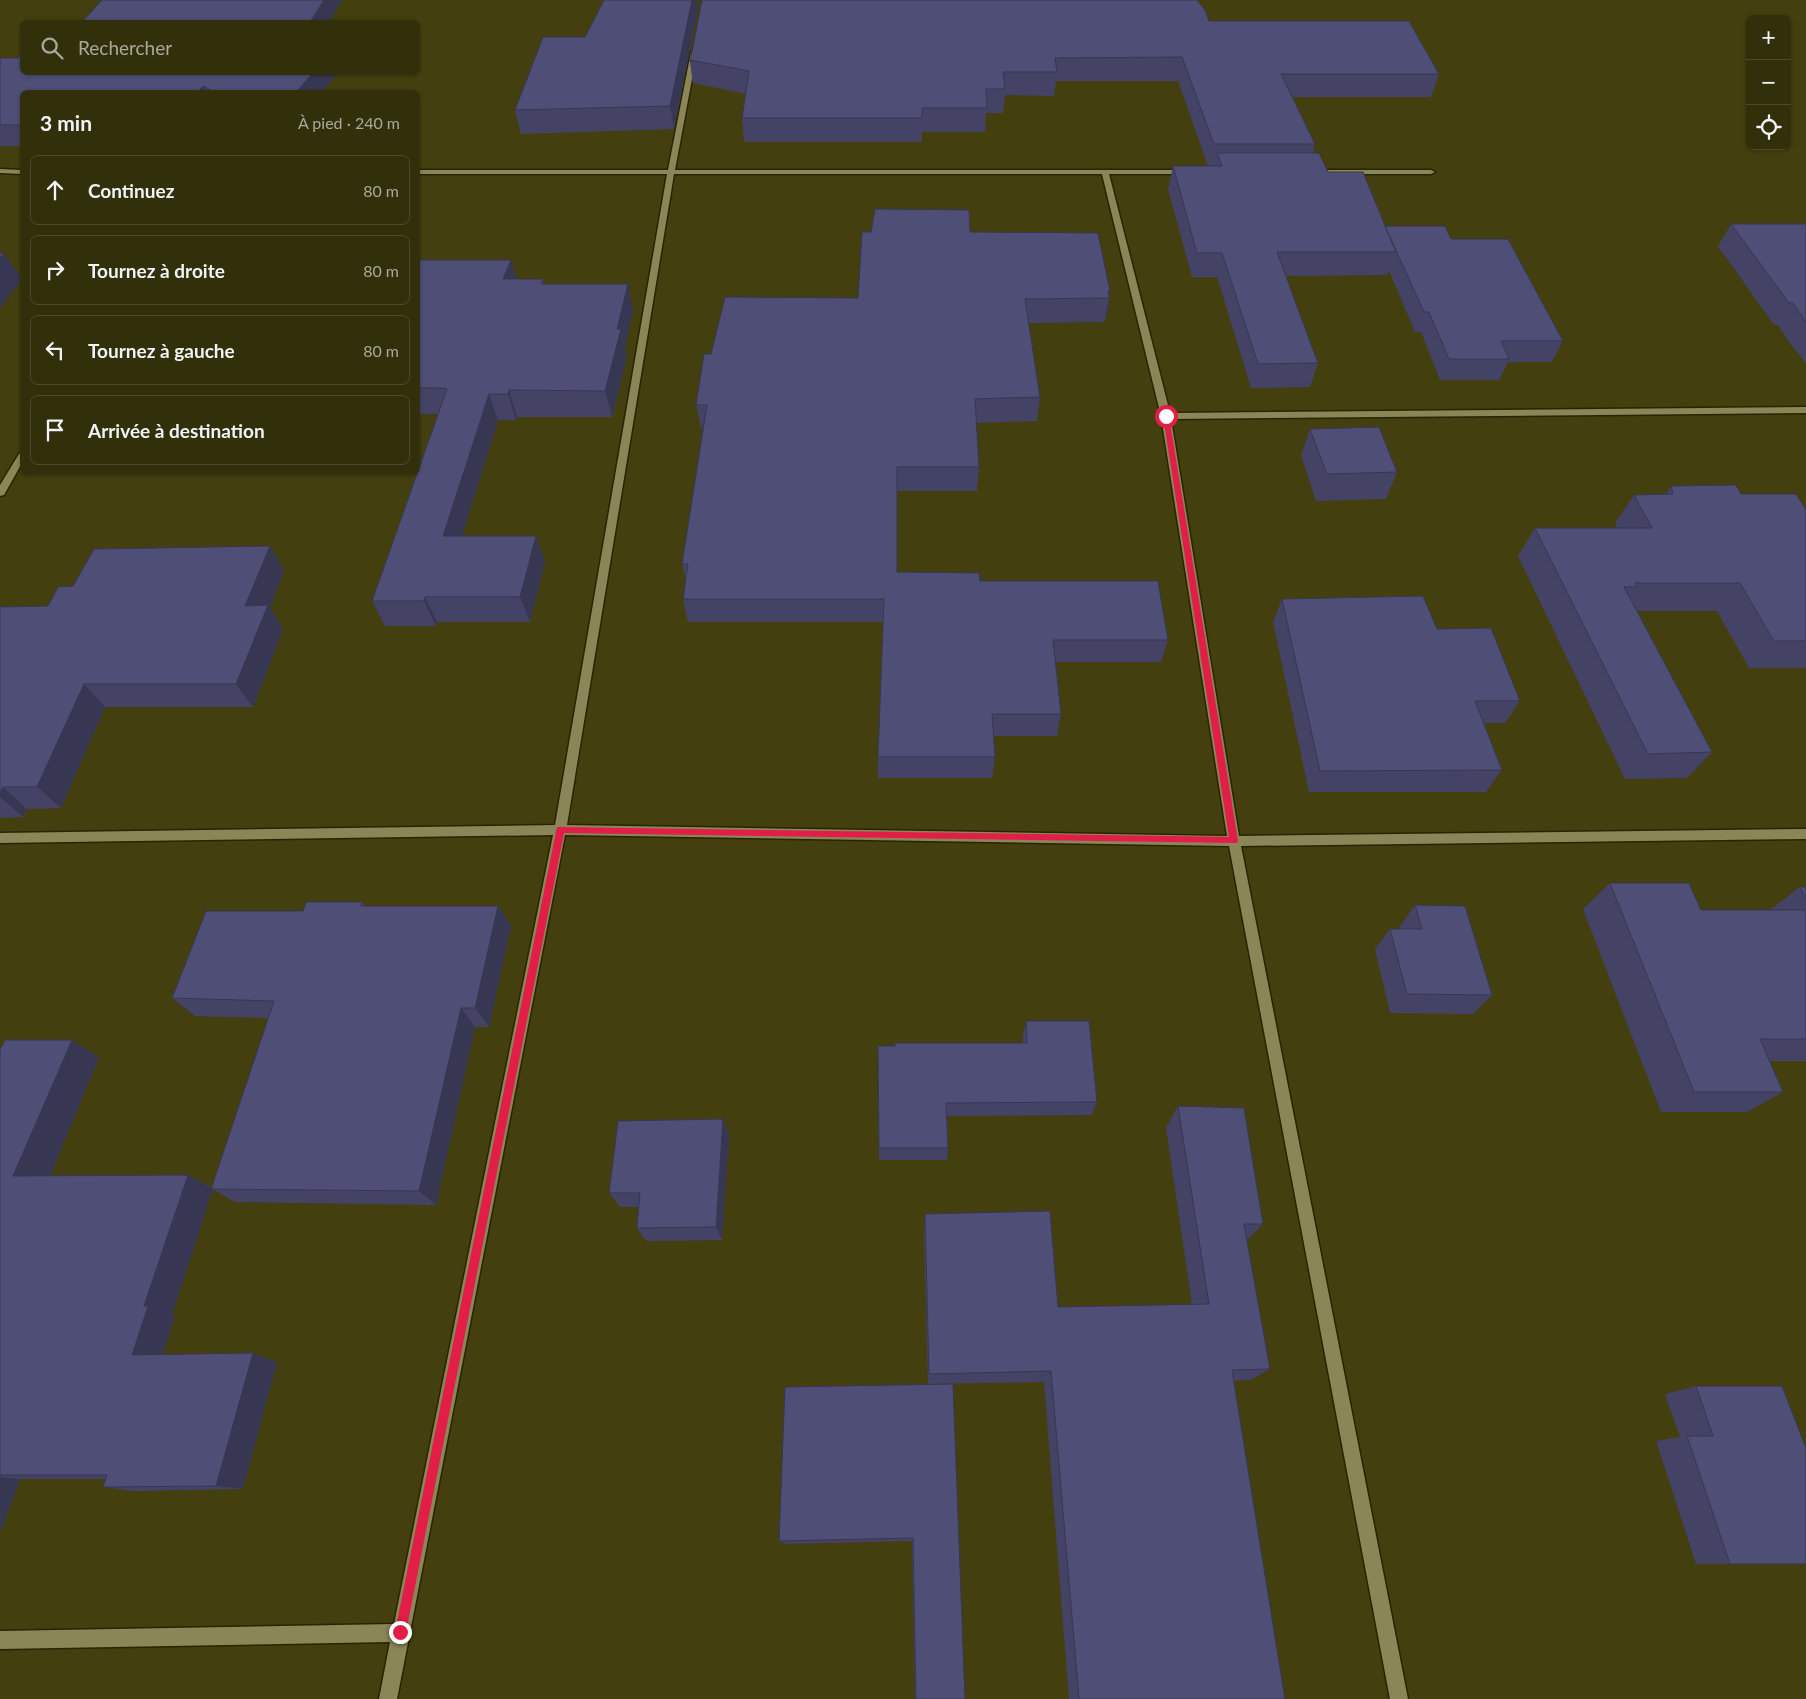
<!DOCTYPE html>
<html lang="fr">
<head>
<meta charset="utf-8">
<style>
	body { margin:0; font-family:Lato,sans-serif; background:#3d3b19; color:#f1f3f6 }
	.controls { position:absolute; right:15px; top:15px; display:grid; overflow:hidden; border-radius:8px; box-shadow:0 1px 4px #0004 }
	.controls button { width:45px; height:45px; display:grid; place-items:center; padding:0; border:0; border-bottom:1px solid #4d4a2c; background:#322f0b; color:#f1f3f6; font:25px sans-serif }
	.stop { position:absolute; width:15px; height:15px; margin:-11px; border:4px solid #e11d48; border-radius:50%; background:#fff }
	.stop.end { background:#e11d48; border-color:#fff; box-shadow:0 1px 5px #0008 }
	.list { margin:0; padding:0; list-style:none }
	h2 { display:flex; justify-content:space-between; align-items:center; height:65px; margin:0; padding:0 20px; font-size:21px }
	h2 small { font-size:16px; font-weight:400; color:#a8a99d }
	.list li { display:grid; grid-template-columns:32px 1fr auto; gap:15px; align-items:center; box-sizing:border-box; height:70px; margin:0 10px 10px; padding:0 10px; border:1px solid #4d4a2c; border-radius:8px }
	.list b { display:block; font-size:19px; white-space:nowrap }
	.list em { font-size:16px; font-style:normal; color:#a8a99d }
	.icon { flex:none; width:28px; height:28px; fill:none; stroke:currentColor; stroke-width:2; stroke-linecap:round; stroke-linejoin:round }
	.map { position:relative; flex:none; width:1806px; height:1699px; overflow:hidden }
	.search { position:absolute; background:#322f0b; box-shadow:0 1px 4px #0004; left:20px; top:20px; width:400px; height:55px; display:flex; align-items:center; gap:12px; box-sizing:border-box; padding:0 18px; border-radius:8px; color:#a8a99d; font-size:19px }
	.panel { position:absolute; background:#322f0b; box-shadow:0 1px 4px #0004; left:20px; top:90px; width:400px; height:385px; border-radius:8px }
	.map>svg:first-child { display:block }
	.lines { fill:none; stroke-linecap:round; stroke-linejoin:round }
	.street-casing { stroke:#282502; stroke-width:3 }
	.street { fill:#8a8657; fill-rule:evenodd }
	.wall { fill:#444365 }
	.shaded-wall { fill:#373753 }
	.building { fill:#4f4e76; stroke:#373753 }
	.route { fill:#e11d48 }
</style>
</head>
<body>
<div class="map">
<svg width="1806" height="1699" viewBox="0 0 1806 1699">
	<rect width="100%" height="100%" fill="#433f0f"/>
	<g class="lines">
		<g class="street-casing">
			<g id="street">
				<path d="M 694,50 L 697,52 L 675,170 L 1192,170 L 1193,172 L 1189,174 L 1109,174 L 1170,413 L 1806,407 L 1806,413 L 1171,419 L 1239,836 L 1806,829 L 1806,839 L 1241,846 L 1408,1699 L 1390,1699 L 1229,846 L 565,835 L 397,1699 L 379,1699 L 390,1642 L 0,1649 L 0,1631 L 394,1624 L 553,835 L 0,843 L 0,833 L 555,825 L 667,174 L 418,174 L 418,170 L 668,170 L 691,52 ZM 674,174 L 1102,174 L 1161,416 L 1227,836 L 567,825 Z"/>
				<path d="M 0,169 L 22,170 L 22,174 L 0,173 Z"/>
				<path d="M 1308,170 L 1431,170 L 1435,172 L 1431,174 L 1308,174 Z"/>
				<path d="M 22,453 L 22,463 L 4,495 L 0,496 L 0,485 L 19,454 Z"/>
			</g>
		</g>
		<use href="#street" class="street"/>
	</g>
	<g class="wall">
		<path d="M 702,0 L 1209,21 L 1439,74 L 1431,97 L 1292,97 L 1315,144 L 1313,153 L 1328,172 L 1385,226 L 1451,239 L 1563,341 L 1552,362 L 1508,362 L 1499,380 L 1440,380 L 1421,332 L 1415,332 L 1389,271 L 1387,275 L 1285,276 L 1318,363 L 1310,387 L 1251,388 L 1217,277 L 1192,277 L 1168,189 L 1173,166 L 1208,166 L 1178,81 L 1056,81 L 1054,96 L 1005,95 L 1003,113 L 986,113 L 985,132 L 922,132 L 922,142 L 744,142 L 742,118 L 746,94 L 693,83 L 693,85 L 690,62 Z"/>
		<path d="M 698,7 L 674,129 L 521,134 L 515,110 L 585,37 Z"/>
		<path d="M 0,58 L 18,58 L 22,72 L 338,73 L 321,92 L 22,92 L 22,146 L 0,146 Z"/>
		<path d="M 1731,224 L 1806,224 L 1806,363 L 1791,345 L 1778,325 L 1774,325 L 1718,246 Z"/>
		<path d="M 970,232 L 1110,291 L 1107,315 L 1106,315 L 1105,322 L 1028,323 L 1040,397 L 1037,421 L 976,423 L 979,467 L 977,491 L 897,491 L 897,572 L 980,581 L 1168,640 L 1161,662 L 1056,662 L 1061,714 L 1057,736 L 993,736 L 995,757 L 992,778 L 878,778 L 878,757 L 883,622 L 688,622 L 683,599 L 686,580 L 682,564 L 703,428 L 701,428 L 696,405 L 711,354 L 858,298 Z"/>
		<path d="M 418,260 L 517,279 L 543,279 L 544,284 L 633,310 L 625,347 L 627,356 L 612,417 L 517,417 L 516,420 L 498,420 L 462,536 L 545,561 L 530,622 L 437,622 L 436,626 L 385,626 L 372,601 L 438,414 L 418,414 Z"/>
		<path d="M 1310,429 L 1397,472 L 1386,499 L 1316,501 L 1301,455 Z"/>
		<path d="M 1671,486 L 1741,494 L 1806,510 L 1806,668 L 1749,668 L 1717,611 L 1637,611 L 1712,752 L 1687,778 L 1625,779 L 1518,556 L 1535,528 L 1617,528 L 1615,523 L 1634,495 L 1666,494 Z"/>
		<path d="M 284,570 L 270,608 L 283,629 L 253,707 L 105,707 L 61,808 L 27,809 L 23,817 L 0,818 L 0,607 L 48,606 L 73,586 Z"/>
		<path d="M 1282,599 L 1437,629 L 1520,701 L 1505,723 L 1484,723 L 1502,770 L 1486,792 L 1309,792 L 1273,622 Z"/>
		<path d="M 1610,883 L 1701,910 L 1770,910 L 1800,887 L 1806,887 L 1806,1061 L 1770,1061 L 1783,1092 L 1747,1112 L 1661,1112 L 1583,909 Z"/>
		<path d="M 362,902 L 365,906 L 498,906 L 511,926 L 489,1027 L 475,1027 L 436,1205 L 235,1202 L 212,1189 L 172,1315 L 175,1316 L 163,1354 L 277,1362 L 243,1489 L 134,1491 L 103,1487 L 106,1479 L 20,1479 L 1,1530 L 0,1530 L 0,1050 L 99,1057 L 50,1176 L 188,1175 L 212,1188 L 268,1018 L 195,1016 L 172,998 L 303,911 Z"/>
		<path d="M 1415,905 L 1492,995 L 1473,1014 L 1390,1013 L 1375,949 L 1390,929 L 1400,929 L 1400,926 Z"/>
		<path d="M 1026,1021 L 1097,1102 L 1092,1115 L 947,1116 L 948,1148 L 947,1160 L 879,1160 L 879,1148 L 1023,1043 L 1023,1035 Z"/>
		<path d="M 1178,1106 L 1263,1224 L 1247,1240 L 1270,1369 L 1251,1380 L 1234,1381 L 1285,1699 L 1069,1699 L 1044,1382 L 928,1384 L 924,1231 L 925,1214 L 1058,1307 L 1192,1305 L 1166,1128 Z"/>
		<path d="M 723,1119 L 729,1135 L 722,1240 L 646,1241 L 637,1228 L 639,1207 L 620,1207 L 609,1193 Z"/>
		<path d="M 953,1384 L 965,1699 L 915,1699 L 912,1541 L 786,1544 L 779,1541 Z"/>
		<path d="M 1696,1386 L 1806,1448 L 1806,1564 L 1696,1564 L 1656,1441 L 1680,1437 L 1665,1394 Z"/>
	</g>
	<g class="shaded-wall">
		<path d="M 324,0 L 342,0 L 329,22 L 310,22 Z"/>
		<path d="M 692,0 L 697,0 L 698,7 L 674,129 L 670,106 Z"/>
		<path d="M 314,72 L 338,73 L 321,92 L 296,92 Z"/>
		<path d="M 203,86 L 206,92 L 198,92 Z"/>
		<path d="M 4,253 L 22,279 L 0,308 L 0,258 Z"/>
		<path d="M 511,260 L 519,286 L 503,279 Z"/>
		<path d="M 628,284 L 633,310 L 625,347 L 627,356 L 612,417 L 605,391 L 617,329 Z"/>
		<path d="M 1108,291 L 1110,291 L 1107,315 L 1106,315 L 1109,298 Z"/>
		<path d="M 509,390 L 517,417 L 516,420 L 508,394 Z"/>
		<path d="M 489,394 L 498,420 L 454,561 L 443,536 Z"/>
		<path d="M 536,536 L 545,561 L 530,622 L 520,597 Z"/>
		<path d="M 270,546 L 284,570 L 270,608 L 283,629 L 253,707 L 236,684 L 245,606 Z"/>
		<path d="M 425,597 L 437,622 L 436,626 L 424,601 Z"/>
		<path d="M 84,684 L 105,707 L 61,808 L 37,787 Z"/>
		<path d="M 3,787 L 27,809 L 23,817 L 0,797 L 0,793 Z"/>
		<path d="M 498,906 L 511,926 L 489,1027 L 475,1008 Z"/>
		<path d="M 461,1008 L 475,1027 L 436,1205 L 419,1191 Z"/>
		<path d="M 72,1040 L 99,1057 L 44,1190 L 13,1176 Z"/>
		<path d="M 723,1119 L 729,1135 L 722,1240 L 716,1227 Z"/>
		<path d="M 188,1175 L 213,1189 L 172,1315 L 175,1316 L 160,1363 L 132,1355 L 144,1306 Z"/>
		<path d="M 253,1353 L 277,1362 L 243,1489 L 216,1486 Z"/>
		<path d="M 0,1477 L 20,1479 L 1,1530 L 0,1530 Z"/>
	</g>
	<g class="building">
		<path d="M 102,0 L 324,0 L 310,22 L 82,22 Z"/>
		<path d="M 604,0 L 692,0 L 670,106 L 515,110 L 543,37 L 585,37 Z"/>
		<path d="M 702,0 L 1197,0 L 1205,10 L 1209,21 L 1409,21 L 1439,74 L 1281,74 L 1315,144 L 1214,144 L 1182,57 L 1055,58 L 1057,72 L 1003,72 L 1005,89 L 986,89 L 987,108 L 922,108 L 922,118 L 742,118 L 749,71 L 690,60 L 690,62 Z"/>
		<path d="M 22,53 L 22,72 L 314,72 L 296,92 L 214,92 L 203,86 L 198,92 L 22,92 L 22,125 L 0,125 L 0,58 L 18,58 Z"/>
		<path d="M 1217,153 L 1319,153 L 1328,172 L 1363,172 L 1396,252 L 1277,252 L 1318,363 L 1258,364 L 1222,253 L 1197,253 L 1173,166 L 1222,166 Z"/>
		<path d="M 875,209 L 969,210 L 970,232 L 1098,233 L 1110,291 L 1108,291 L 1109,298 L 1025,299 L 1040,397 L 975,399 L 979,467 L 897,467 L 897,572 L 979,573 L 980,581 L 1158,581 L 1168,640 L 1053,640 L 1061,714 L 992,714 L 995,757 L 878,757 L 884,599 L 683,599 L 688,564 L 682,564 L 707,405 L 696,405 L 704,354 L 711,354 L 725,297 L 858,298 L 862,232 L 871,232 Z"/>
		<path d="M 1731,224 L 1806,224 L 1806,322 L 1793,303 L 1789,303 Z"/>
		<path d="M 1385,226 L 1445,226 L 1451,239 L 1508,239 L 1563,341 L 1501,341 L 1509,359 L 1449,359 L 1429,312 L 1424,312 Z"/>
		<path d="M 0,253 L 4,253 L 0,259 Z"/>
		<path d="M 418,260 L 511,260 L 503,279 L 543,279 L 541,284 L 628,284 L 617,329 L 621,329 L 605,391 L 509,390 L 508,394 L 489,394 L 443,536 L 536,536 L 520,597 L 425,597 L 424,601 L 372,601 L 447,389 L 442,388 L 418,388 Z"/>
		<path d="M 1379,427 L 1397,472 L 1327,474 L 1310,429 Z"/>
		<path d="M 1736,485 L 1741,494 L 1796,494 L 1806,510 L 1806,641 L 1774,641 L 1740,583 L 1635,583 L 1637,587 L 1624,587 L 1712,752 L 1648,754 L 1535,528 L 1652,528 L 1634,495 L 1673,494 L 1671,486 Z"/>
		<path d="M 270,546 L 245,606 L 268,605 L 236,684 L 84,684 L 37,787 L 3,787 L 0,793 L 0,607 L 48,606 L 58,587 L 73,586 L 94,549 Z"/>
		<path d="M 1423,596 L 1437,629 L 1491,628 L 1520,701 L 1475,701 L 1502,770 L 1320,771 L 1282,599 Z"/>
		<path d="M 1610,883 L 1689,883 L 1701,910 L 1806,910 L 1806,1039 L 1760,1039 L 1783,1092 L 1694,1092 Z"/>
		<path d="M 1800,887 L 1806,887 L 1806,899 Z"/>
		<path d="M 306,902 L 362,902 L 361,906 L 498,906 L 475,1008 L 461,1008 L 419,1191 L 211,1189 L 274,1001 L 172,998 L 206,911 L 303,911 Z"/>
		<path d="M 1415,905 L 1465,906 L 1492,995 L 1407,994 L 1390,929 L 1422,929 Z"/>
		<path d="M 1026,1021 L 1089,1021 L 1097,1102 L 946,1103 L 948,1148 L 879,1148 L 878,1046 L 895,1046 L 895,1043 L 1027,1043 Z"/>
		<path d="M 5,1040 L 72,1040 L 13,1176 L 188,1175 L 144,1306 L 148,1306 L 132,1355 L 253,1353 L 216,1486 L 103,1487 L 107,1475 L 0,1475 L 0,1050 Z"/>
		<path d="M 1178,1106 L 1244,1108 L 1263,1224 L 1244,1224 L 1270,1369 L 1232,1370 L 1285,1699 L 1079,1699 L 1051,1371 L 929,1374 L 925,1214 L 1050,1211 L 1058,1307 L 1209,1304 Z"/>
		<path d="M 723,1119 L 716,1227 L 637,1228 L 640,1193 L 609,1193 L 618,1121 Z"/>
		<path d="M 953,1384 L 965,1699 L 916,1699 L 913,1538 L 779,1541 L 785,1387 Z"/>
		<path d="M 1696,1386 L 1782,1386 L 1806,1448 L 1806,1564 L 1730,1564 L 1687,1436 L 1713,1436 Z"/>
	</g>
	<path class="route" d="M 1166,414 L 1169,416 L 1238,841 L 1237,843 L 564,833 L 406,1632 L 405,1637 L 400,1638 L 396,1637 L 395,1632 L 557,827 L 1229,837 L 1163,416 Z"/>
</svg>
<div class="controls">
<button>+</button>
<button>−</button>
<button><svg class="icon" aria-label="locate" viewBox="0 0 24 24"><circle cx="12" cy="12" r="6"/><path d="M12 2v4M12 18v4M2 12h4M18 12h4"/></svg></button>
</div>
<div class="stop" style="left:1166px;top:416px"></div>
<div class="stop end" style="left:400px;top:1632px"></div>
<div class="search"><svg class="icon" aria-label="search" viewBox="0 0 24 24"><circle cx="10" cy="10" r="6"/><path d="M15 15l6 6"/></svg>Rechercher</div>
<section class="panel">
<h2>3 min<small>À pied · 240 m</small></h2>
<ul class="list">
<li><svg class="icon" aria-label="ahead" viewBox="0 0 24 24"><path d="M12 20V5M6 11l6-6 6 6"/></svg><div><b>Continuez</b></div><em>80 m</em></li>
<li><svg class="icon" aria-label="right" viewBox="0 0 24 24"><path d="M7 20v-9h11M14 6l5 5-5 5"/></svg><div><b>Tournez à droite</b></div><em>80 m</em></li>
<li><svg class="icon" aria-label="left" viewBox="0 0 24 24"><path d="M17 20v-9H6M10 6l-5 5 5 5"/></svg><div><b>Tournez à gauche</b></div><em>80 m</em></li>
<li><svg class="icon" aria-label="arrive" viewBox="0 0 24 24"><path d="M6 21V4h12l-3 4 3 4H6"/></svg><div><b>Arrivée à destination</b></div></li>
</ul>
</section>
</div>
</body>
</html>
